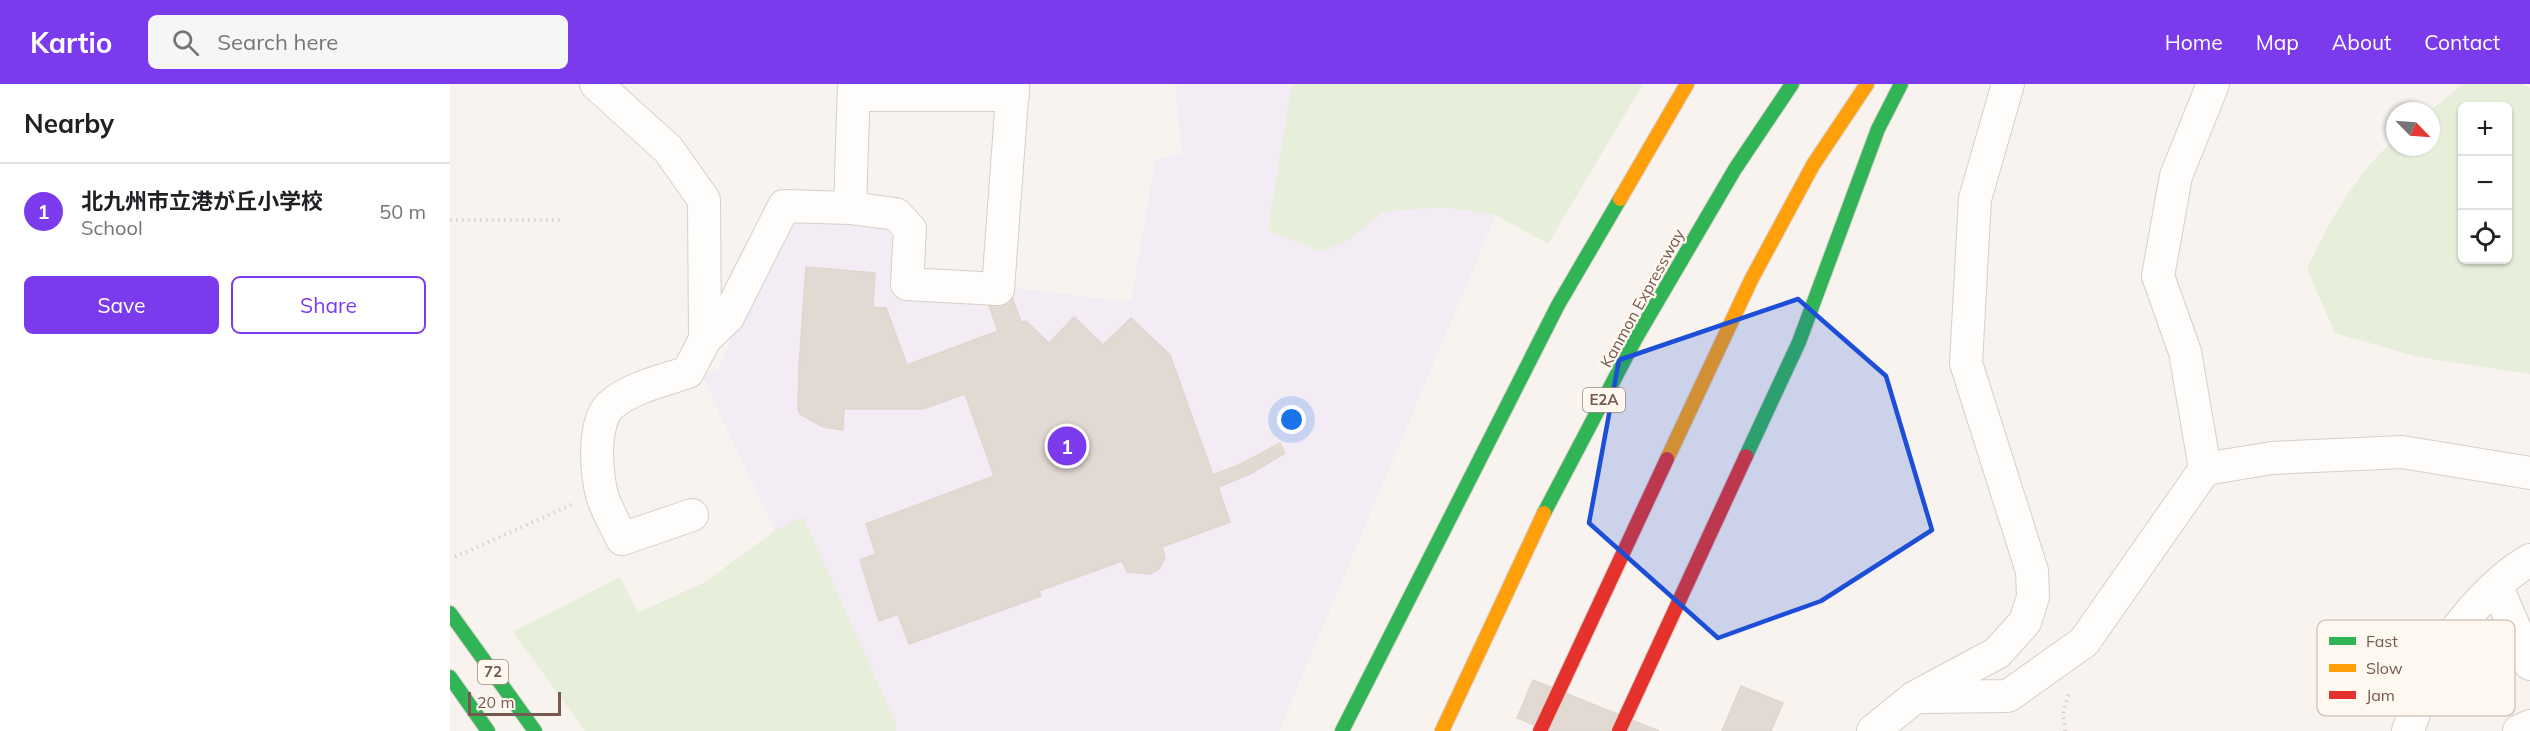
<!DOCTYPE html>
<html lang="en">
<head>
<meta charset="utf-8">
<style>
	body { margin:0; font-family:Mulish,"Noto Sans JP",sans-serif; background:#f6f6f6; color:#202124 }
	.controls { position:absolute; right:18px; top:18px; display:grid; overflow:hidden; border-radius:9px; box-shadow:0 2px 4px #0004 }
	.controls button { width:54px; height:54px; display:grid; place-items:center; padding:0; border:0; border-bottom:2px solid #e0e0e0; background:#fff; color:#202124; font:30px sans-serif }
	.compass { position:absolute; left:1936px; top:18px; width:54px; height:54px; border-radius:50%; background:#fff; box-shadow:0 2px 4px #0004; rotate:115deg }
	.scale { position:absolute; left:18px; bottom:15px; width:93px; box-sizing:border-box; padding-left:6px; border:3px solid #75594f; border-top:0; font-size:16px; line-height:21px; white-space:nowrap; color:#75594f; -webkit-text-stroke:4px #fef8f1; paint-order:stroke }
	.you { position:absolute; left:842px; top:336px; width:21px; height:21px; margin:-15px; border:4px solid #fff; border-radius:50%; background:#1a73e8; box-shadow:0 0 0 9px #1a73e833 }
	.badge { display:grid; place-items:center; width:39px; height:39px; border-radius:50%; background:#7c3aed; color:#fff; font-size:20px; font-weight:700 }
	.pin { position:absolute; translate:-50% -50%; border:3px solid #fff; box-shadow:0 2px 6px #0006 }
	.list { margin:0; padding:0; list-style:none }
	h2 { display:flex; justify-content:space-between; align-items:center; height:78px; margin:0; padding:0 24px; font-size:26px }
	h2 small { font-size:20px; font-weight:400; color:#757577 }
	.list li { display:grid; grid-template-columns:39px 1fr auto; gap:18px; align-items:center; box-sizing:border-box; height:96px; padding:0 24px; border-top:2px solid #e0e0e0 }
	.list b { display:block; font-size:22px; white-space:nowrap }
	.list p { margin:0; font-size:20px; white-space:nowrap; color:#757577 }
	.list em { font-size:20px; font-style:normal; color:#757577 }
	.actions { display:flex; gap:12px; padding:18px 24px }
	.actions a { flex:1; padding:14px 0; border:2px solid #7c3aed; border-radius:9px; text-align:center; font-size:21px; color:#7c3aed }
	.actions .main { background:#7c3aed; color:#fff }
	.icon { flex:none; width:33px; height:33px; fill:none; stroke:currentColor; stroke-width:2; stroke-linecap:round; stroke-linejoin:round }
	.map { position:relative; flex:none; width:2080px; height:647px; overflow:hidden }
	header { display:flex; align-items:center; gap:36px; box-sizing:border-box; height:84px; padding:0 30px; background:#7c3aed; color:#fff }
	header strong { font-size:28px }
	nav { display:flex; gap:33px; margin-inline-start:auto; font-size:21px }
	.search { width:420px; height:54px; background:#f6f6f6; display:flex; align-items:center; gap:15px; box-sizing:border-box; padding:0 21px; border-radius:9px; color:#757577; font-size:22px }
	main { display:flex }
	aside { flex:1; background:#fff }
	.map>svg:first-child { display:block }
	.education { fill:#f4ecf4 }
	.green { fill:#e7eeda; fill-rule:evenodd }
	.building { fill:#e2d9d3; stroke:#e0d6d0; stroke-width:1.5 }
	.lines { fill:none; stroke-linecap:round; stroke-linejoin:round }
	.street-casing { stroke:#d6cfca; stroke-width:34 }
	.fast-casing { stroke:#d9d0cb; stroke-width:16 }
	.slow-casing { stroke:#d9d0cb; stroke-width:16 }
	.jam-casing { stroke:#d9d0cb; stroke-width:16 }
	.path { stroke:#dad3d0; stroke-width:4; stroke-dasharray:1.5 4.5; stroke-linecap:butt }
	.street { stroke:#fefdfc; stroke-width:32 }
	.fast { stroke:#30b455; stroke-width:14 }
	.slow { stroke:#ff9f0a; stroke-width:14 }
	.jam { stroke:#e5322d; stroke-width:14 }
	.marked { fill:#1d4ed8; fill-opacity:0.2; stroke:#1d4ed8; stroke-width:4.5; stroke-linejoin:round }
	.labels { text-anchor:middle; stroke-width:4.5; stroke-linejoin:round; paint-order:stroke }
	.shield { fill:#fef8f1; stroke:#9e8980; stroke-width:1.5 }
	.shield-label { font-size:15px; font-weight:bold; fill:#75594f }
	.street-label { font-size:16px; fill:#75594f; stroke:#fef8f1 }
	.key { fill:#fef8f1; stroke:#d5c8c0; stroke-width:1.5 }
	.key-label { font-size:16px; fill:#75594f }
</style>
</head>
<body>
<header>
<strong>Kartio</strong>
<div class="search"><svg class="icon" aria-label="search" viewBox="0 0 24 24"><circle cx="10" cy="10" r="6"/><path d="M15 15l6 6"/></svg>Search here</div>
<nav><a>Home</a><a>Map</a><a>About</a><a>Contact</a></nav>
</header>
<main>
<aside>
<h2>Nearby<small></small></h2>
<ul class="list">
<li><span class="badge">1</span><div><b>北九州市立港が丘小学校</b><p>School</p></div><em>50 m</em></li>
</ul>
<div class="actions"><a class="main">Save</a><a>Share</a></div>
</aside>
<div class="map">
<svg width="2080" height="647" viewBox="0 0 2080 647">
	<rect width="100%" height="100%" fill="#f8f3ee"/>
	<path class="education" d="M 725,0 L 842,0 L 818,146 L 871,168 L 900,155 L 933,127 L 991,123 L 1046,131 L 829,647 L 446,647 L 446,639 L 352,434 L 325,447 L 252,292 L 269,284 L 307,191 L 336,139 L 359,133 L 436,144 L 444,155 L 444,211 L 555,212 L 566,204 L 681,218 L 705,76 L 732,69 Z"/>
	<g class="green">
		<path d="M 842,0 L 1193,0 L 1098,160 L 1046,131 L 991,123 L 933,128 L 900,155 L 871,168 L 818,146 Z"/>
		<path d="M 2013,0 L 2073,0 L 2080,4 L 2080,290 L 1968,273 L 1885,249 L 1857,185 C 1878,140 1906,88 1945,56 L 1945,63 L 1981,63 L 1980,27 ZM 2058,22 L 2058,176 L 2012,176 L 2012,22 Z"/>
		<path d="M 353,433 L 446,639 L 446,647 L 135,647 L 63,548 L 170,493 L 188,529 L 255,498 L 325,447 Z"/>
	</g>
	<g class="building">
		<path d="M 356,183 L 425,189 L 423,223 L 436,224 L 457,281 L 548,247 L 538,219 L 561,210 L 571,238 L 576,237 L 599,259 L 624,233 L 653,261 L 681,234 L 720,271 L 763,391 L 791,380 L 830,359 L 835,369 L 800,390 L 768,403 L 780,438 L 712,463 L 715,474 L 709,485 L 700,490 L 677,488 L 672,477 L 589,507 L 591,512 L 459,560 L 448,530 L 429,537 L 410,476 L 426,470 L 416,440 L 544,392 L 515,310 L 473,325 L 394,325 L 393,346 L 373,343 L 350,330 L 348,325 L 349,283 Z"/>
		<path d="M 1083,596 L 1209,647 L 1100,647 L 1067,634 Z"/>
		<path d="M 1291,602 L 1333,619 L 1321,647 L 1272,647 Z"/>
	</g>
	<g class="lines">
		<g class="street-casing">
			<g id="street">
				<path d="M 146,0 L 218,65 L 254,116 L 255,255 L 278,233 L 334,122 L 400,124 L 446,130 L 460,145 L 457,200 L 548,205 L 563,0"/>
				<path d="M 404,11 L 563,11"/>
				<path d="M 400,124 L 404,0"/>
				<path d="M 1755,385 L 1735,268 L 1708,192 L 1726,92 L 1763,0"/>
				<path d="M 242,431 L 172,455 C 166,442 159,430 154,417 C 146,396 141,336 162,320 C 183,303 212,297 238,288 L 255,255"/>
				<path d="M 2047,503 L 2080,580"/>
				<path d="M 1472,613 L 1558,612 L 1634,558 L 1755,385 L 1822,374 L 1952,368 L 2080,389"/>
				<path d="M 1423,647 L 1465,613 L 1547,569 L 1575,538 L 1583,513 L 1582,487 L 1516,279 L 1525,115 L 1558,0"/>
				<path d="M 1958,647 C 1964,630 1969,611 1977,594 C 1996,552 2040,499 2080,476"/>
				<path d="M 2069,647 L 2080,642"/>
			</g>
		</g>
		<g class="fast-casing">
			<g id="fast">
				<path d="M 1296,372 L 1349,258 L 1428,45 L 1451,0"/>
				<path d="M 1094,429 L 1186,254 L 1285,85 L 1342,0"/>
				<path d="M 0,529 L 85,647"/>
				<path d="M 0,593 L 38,647"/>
				<path d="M 892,647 L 1108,221 L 1170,115"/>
			</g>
		</g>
		<g class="slow-casing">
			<g id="slow">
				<path d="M 1170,115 L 1237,0"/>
				<path d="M 1217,375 L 1301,196 L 1363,81 L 1417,0"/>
				<path d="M 992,647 L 1094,429"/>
			</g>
		</g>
		<g class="jam-casing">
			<g id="jam">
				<path d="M 1090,647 L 1217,375"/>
				<path d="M 1169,647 L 1296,372"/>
			</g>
		</g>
		<g class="path">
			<path d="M 0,136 L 113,136"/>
			<path d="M 5,473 L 123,420"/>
			<path d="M 1615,647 L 1613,627 L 1620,607"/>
		</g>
		<use href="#street" class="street"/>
		<use href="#fast" class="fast"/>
		<use href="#slow" class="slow"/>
		<use href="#jam" class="jam"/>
	</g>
	<path class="marked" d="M 1348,215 L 1436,292 L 1482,446 L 1371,517 L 1268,554 L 1139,439 L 1169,276 Z"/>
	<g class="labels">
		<g class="shield">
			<rect x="1133" y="304" width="42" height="24" rx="4.5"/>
			<rect x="28" y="576" width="30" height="24" rx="4.5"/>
		</g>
		<g class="shield-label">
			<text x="1154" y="321">E2A</text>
			<text x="43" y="593">72</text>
		</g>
		<g class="street-label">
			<text transform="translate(1192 214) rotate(-61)" y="6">Kanmon Expressway</text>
		</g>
	</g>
	<rect x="1867" y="536" width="198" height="96" rx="9" class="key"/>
	<rect x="1879" y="553" width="27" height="8" fill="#30b455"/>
	<rect x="1879" y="580" width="27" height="8" fill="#ff9f0a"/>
	<rect x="1879" y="607" width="27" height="8" fill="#e5322d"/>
	<g class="key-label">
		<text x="1916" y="563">Fast</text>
		<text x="1916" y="590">Slow</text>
		<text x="1916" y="617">Jam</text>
	</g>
</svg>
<div class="controls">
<button>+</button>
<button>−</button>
<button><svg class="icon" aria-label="locate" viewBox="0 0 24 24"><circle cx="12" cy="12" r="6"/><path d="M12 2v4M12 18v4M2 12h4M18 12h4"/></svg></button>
</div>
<svg class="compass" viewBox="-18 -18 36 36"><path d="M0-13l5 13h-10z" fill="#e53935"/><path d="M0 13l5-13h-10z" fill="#757577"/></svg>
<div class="scale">20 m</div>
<div class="you"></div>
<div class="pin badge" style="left:617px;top:362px">1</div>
</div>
</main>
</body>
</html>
